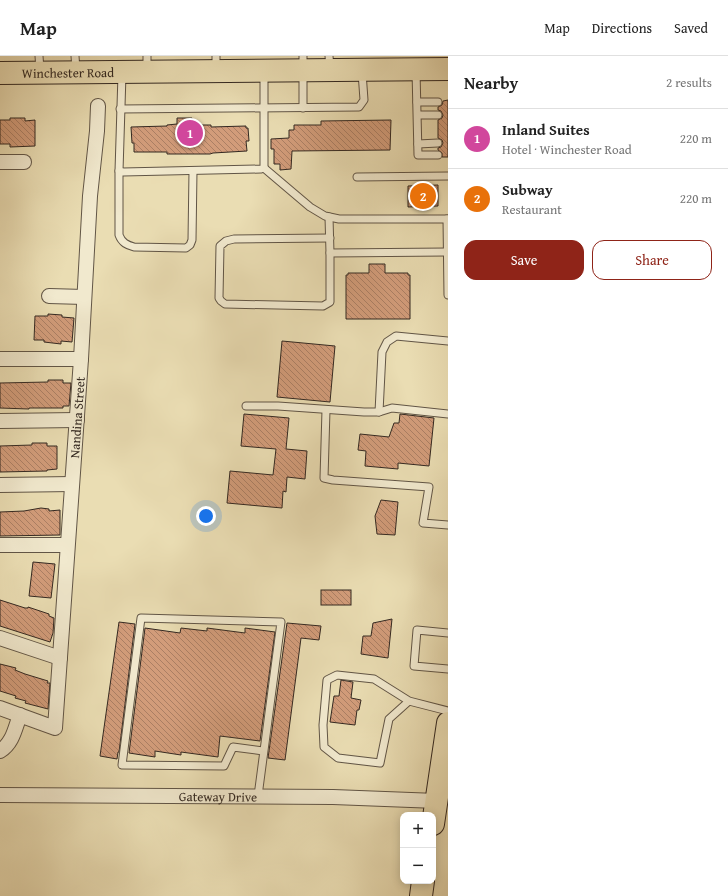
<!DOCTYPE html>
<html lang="en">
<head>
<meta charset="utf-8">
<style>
	body { margin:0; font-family:"Gentium Book Plus",serif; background:#f2f2f2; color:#222 }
	.controls { position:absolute; right:12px; bottom:12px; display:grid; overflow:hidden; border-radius:8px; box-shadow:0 2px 10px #0003 }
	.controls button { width:36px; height:36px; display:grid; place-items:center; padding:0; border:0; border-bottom:1px solid #e0e0e0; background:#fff; color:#222; font:20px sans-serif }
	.you { position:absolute; left:206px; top:460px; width:14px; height:14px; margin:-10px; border:3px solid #fff; border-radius:50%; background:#1a73e8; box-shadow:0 0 0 6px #1a73e833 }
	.badge { display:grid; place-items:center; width:26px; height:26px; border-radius:50%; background:#8f2418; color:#fff; font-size:13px; font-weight:700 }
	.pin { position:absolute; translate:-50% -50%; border:2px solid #fff; box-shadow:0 1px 4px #0006 }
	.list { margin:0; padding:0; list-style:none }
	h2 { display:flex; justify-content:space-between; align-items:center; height:52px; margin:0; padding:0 16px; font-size:17px }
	h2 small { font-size:13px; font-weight:400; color:#767676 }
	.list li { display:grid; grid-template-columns:26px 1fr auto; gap:12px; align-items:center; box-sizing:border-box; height:60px; padding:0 16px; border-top:1px solid #e0e0e0 }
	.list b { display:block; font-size:15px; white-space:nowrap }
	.list p { margin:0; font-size:13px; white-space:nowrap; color:#767676 }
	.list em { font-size:13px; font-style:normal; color:#767676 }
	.actions { display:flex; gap:8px; padding:12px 16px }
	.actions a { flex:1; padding:9px 0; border:1px solid #8f2418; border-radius:12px; text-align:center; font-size:14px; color:#8f2418 }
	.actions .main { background:#8f2418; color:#fff }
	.map { position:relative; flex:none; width:448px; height:840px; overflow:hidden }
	header { display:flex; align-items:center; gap:24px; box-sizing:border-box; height:56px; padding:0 20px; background:#fff; border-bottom:1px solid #e0e0e0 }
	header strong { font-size:19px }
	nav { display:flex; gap:22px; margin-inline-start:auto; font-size:14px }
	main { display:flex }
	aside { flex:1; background:#fff }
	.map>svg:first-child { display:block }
	.building { fill:url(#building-back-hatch); stroke:#332821 }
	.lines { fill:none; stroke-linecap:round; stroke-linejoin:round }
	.service-casing { stroke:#615546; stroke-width:9 }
	.minor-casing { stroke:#615546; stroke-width:16 }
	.primary-casing { stroke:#332821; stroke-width:24 }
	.service { stroke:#f1e9ce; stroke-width:7 }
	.minor { stroke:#f1e9ce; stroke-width:14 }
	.primary { stroke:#eaddb3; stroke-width:22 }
	.labels { text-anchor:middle; stroke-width:4; stroke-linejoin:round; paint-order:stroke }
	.street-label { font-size:13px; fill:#332821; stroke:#f1e9ce }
</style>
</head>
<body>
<header>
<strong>Map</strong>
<nav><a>Map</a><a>Directions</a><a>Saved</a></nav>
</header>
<main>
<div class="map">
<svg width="448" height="840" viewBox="0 0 448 840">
	<defs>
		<pattern id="building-back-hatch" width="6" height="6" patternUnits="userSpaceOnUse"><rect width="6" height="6" fill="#d29c7a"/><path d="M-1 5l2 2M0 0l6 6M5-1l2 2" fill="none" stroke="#ab7f64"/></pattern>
	</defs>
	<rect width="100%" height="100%" fill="#eaddb3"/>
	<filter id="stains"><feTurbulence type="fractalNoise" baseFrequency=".005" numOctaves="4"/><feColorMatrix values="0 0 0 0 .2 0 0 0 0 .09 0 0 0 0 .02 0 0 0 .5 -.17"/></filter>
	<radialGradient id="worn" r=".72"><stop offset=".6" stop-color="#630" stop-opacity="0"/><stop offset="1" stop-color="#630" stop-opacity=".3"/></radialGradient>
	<g class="building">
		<path d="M 448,44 L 448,101 L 442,101 L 442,97 L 438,94 L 438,92 L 441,91 L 443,87 L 442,84 L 438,82 L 438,64 L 442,62 L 443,59 L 441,55 L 438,54 L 438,51 L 442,49 L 443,45 Z"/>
		<path d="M 10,62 L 25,62 L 25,65 L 35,64 L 35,90 L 10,91 L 10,88 L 0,88 L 0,64 L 10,64 Z"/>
		<path d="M 177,62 L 192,62 L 192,69 L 211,69 L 211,71 L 246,70 L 246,72 L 248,72 L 249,85 L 246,85 L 247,95 L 213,97 L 210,98 L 167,98 L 167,96 L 134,96 L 134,87 L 132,87 L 131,71 L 167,70 L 167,69 L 177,68 Z"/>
		<path d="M 391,64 L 390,94 L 292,95 L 291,113 L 280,114 L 280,108 L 274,108 L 274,93 L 271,93 L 271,83 L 289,82 L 289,74 L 294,74 L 294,69 L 321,69 L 321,65 Z"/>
		<path d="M 438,129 L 438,150 L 408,151 L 408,130 Z"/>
		<path d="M 369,208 L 385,208 L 385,217 L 408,217 L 408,219 L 410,219 L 410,263 L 346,263 L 346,219 L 348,219 L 348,217 L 369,217 Z"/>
		<path d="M 48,258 L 62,259 L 62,261 L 74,262 L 72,286 L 61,285 L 61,288 L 44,286 L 44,284 L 34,284 L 35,260 L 48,260 Z"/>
		<path d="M 282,285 L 335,290 L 330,346 L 277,341 Z"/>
		<path d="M 48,324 L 63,324 L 63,327 L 71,327 L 69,350 L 63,350 L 63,352 L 29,352 L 29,353 L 0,352 L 0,327 L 48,326 Z"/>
		<path d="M 244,358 L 289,362 L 286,393 L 307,395 L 305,423 L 287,421 L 286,436 L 283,435 L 282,452 L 227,447 L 230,415 L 273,419 L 276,393 L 241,390 Z"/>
		<path d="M 400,358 L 434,362 L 429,410 L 398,407 L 398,413 L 365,410 L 366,395 L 358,394 L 360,378 L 389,381 L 394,367 L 399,367 Z"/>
		<path d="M 32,387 L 47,387 L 47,390 L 57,390 L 57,413 L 47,414 L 47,415 L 0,416 L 0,390 L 32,389 Z"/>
		<path d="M 381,444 L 398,446 L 395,479 L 377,478 L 375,460 Z"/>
		<path d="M 41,452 L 49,453 L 49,455 L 60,454 L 60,479 L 0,480 L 0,456 L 24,455 Z"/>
		<path d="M 33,506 L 55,508 L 51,542 L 29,540 Z"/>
		<rect x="321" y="534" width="30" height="15"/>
		<path d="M 0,544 L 25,552 L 28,552 L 28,551 L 49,558 L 49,560 L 54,562 L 53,577 L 50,586 L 0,570 Z"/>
		<path d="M 392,563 L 388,602 L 361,598 L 363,580 L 371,580 L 373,567 Z"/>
		<path d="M 119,566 L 135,568 L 119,696 L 118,696 L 117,703 L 100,700 Z"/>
		<path d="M 287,567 L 321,570 L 319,584 L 301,582 L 285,704 L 268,702 Z"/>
		<path d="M 145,572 L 180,577 L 181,572 L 207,575 L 207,572 L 245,577 L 245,572 L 275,576 L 260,685 L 220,680 L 218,701 L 181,696 L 181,699 L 155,695 L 155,701 L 129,697 Z"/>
		<path d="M 0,608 L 16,612 L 15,614 L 25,618 L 48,625 L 47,627 L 50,627 L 48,653 L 25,647 L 26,645 L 15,642 L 16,640 L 0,635 Z"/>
		<path d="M 341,624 L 353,626 L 351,642 L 361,644 L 359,654 L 357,654 L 355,669 L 330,666 L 334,640 L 339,640 Z"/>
	</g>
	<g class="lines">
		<g class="service-casing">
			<g id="service">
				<path d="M 39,0 L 40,14"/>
				<path d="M 75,0 L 76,14"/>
				<path d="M 147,0 L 147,14"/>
				<path d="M 216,0 L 216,13"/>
				<path d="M 329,0 L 330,12"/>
				<path d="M 416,15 L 418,99 L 438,99"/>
				<path d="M 122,18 L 119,115 L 123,116 L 261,113 L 264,112 L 264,17"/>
				<path d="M 417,46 L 438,46"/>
				<path d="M 303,52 L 303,0"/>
				<path d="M 120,53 L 359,51 L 364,44 L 362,16"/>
				<path d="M 418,59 L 438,59"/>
				<path d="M 418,88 L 438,87"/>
				<path d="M 264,112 L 310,151 L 325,160 L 339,163 L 448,163"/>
				<path d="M 119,115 L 119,179 C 122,187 127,189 134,191 L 186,192 L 190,189 L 192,184 L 193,115"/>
				<path d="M 357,121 L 448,120"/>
				<path d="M 329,161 L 330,197 L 447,196"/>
				<path d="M 447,163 L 448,239"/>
				<path d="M 330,182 L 234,183 L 226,185 L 220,190 L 219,242 L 221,245 L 225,248 L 323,250 L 330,246 L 330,197"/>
				<path d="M 246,350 L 278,350 L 364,356 L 379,356 L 392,352 L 448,358"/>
				<path d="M 326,354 L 324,422 L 333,424 L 429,431 L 423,467 L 448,469"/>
				<path d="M 379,356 L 382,296 L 387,286 L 396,280 L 448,285"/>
				<path d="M 448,577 L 417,574 L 414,610 L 448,613"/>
				<path d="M 409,645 L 389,663 L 380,707 L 338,702 L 324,691 L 323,669 L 327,624 L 337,619 L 374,623 L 409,645 L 448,655"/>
				<path d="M 258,740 L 281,566 L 141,562 L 122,709 L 224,710 L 233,691 L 263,695"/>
			</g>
		</g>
		<g class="minor-casing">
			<g id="minor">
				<path d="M 0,106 L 24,106"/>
				<path d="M 49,240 L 84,241"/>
				<path d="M 0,303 L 81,303"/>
				<path d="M 0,365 L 77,364"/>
				<path d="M 0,429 L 72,428"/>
				<path d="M 0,489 L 67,489"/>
				<path d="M 0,582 L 60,602"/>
				<path id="s1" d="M 0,652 L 55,672 L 81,303 L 90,140 L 97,75 L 98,50"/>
				<path d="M 0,695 C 13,687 15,672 20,659"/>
				<path id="s2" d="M 0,739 L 333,741 L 437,745"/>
			</g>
		</g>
		<g class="primary-casing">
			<g id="primary">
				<path id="s3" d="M 0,17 L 448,13"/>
				<path d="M 433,768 L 448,667"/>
				<path d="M 421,840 L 423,825"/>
			</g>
		</g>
		<use href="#service" class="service"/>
		<use href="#minor" class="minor"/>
		<use href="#primary" class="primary"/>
	</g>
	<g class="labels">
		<g class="street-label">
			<text dy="5" stroke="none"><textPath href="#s3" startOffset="68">Winchester Road</textPath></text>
			<text dy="5" stroke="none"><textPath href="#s1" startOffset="370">Nandina Street</textPath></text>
			<text dy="5" stroke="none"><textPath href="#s2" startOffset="218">Gateway Drive</textPath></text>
		</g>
	</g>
	<rect width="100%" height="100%" filter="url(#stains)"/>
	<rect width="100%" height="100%" fill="url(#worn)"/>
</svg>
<div class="controls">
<button>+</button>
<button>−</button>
</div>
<div class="you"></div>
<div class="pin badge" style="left:190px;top:77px;background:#d1479c">1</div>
<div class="pin badge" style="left:423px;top:140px;background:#e8710a">2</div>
</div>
<aside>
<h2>Nearby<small>2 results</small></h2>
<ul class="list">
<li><span class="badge" style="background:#d1479c">1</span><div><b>Inland Suites</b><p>Hotel · Winchester Road</p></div><em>220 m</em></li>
<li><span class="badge" style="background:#e8710a">2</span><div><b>Subway</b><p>Restaurant</p></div><em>220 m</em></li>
</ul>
<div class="actions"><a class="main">Save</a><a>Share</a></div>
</aside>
</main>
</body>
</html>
